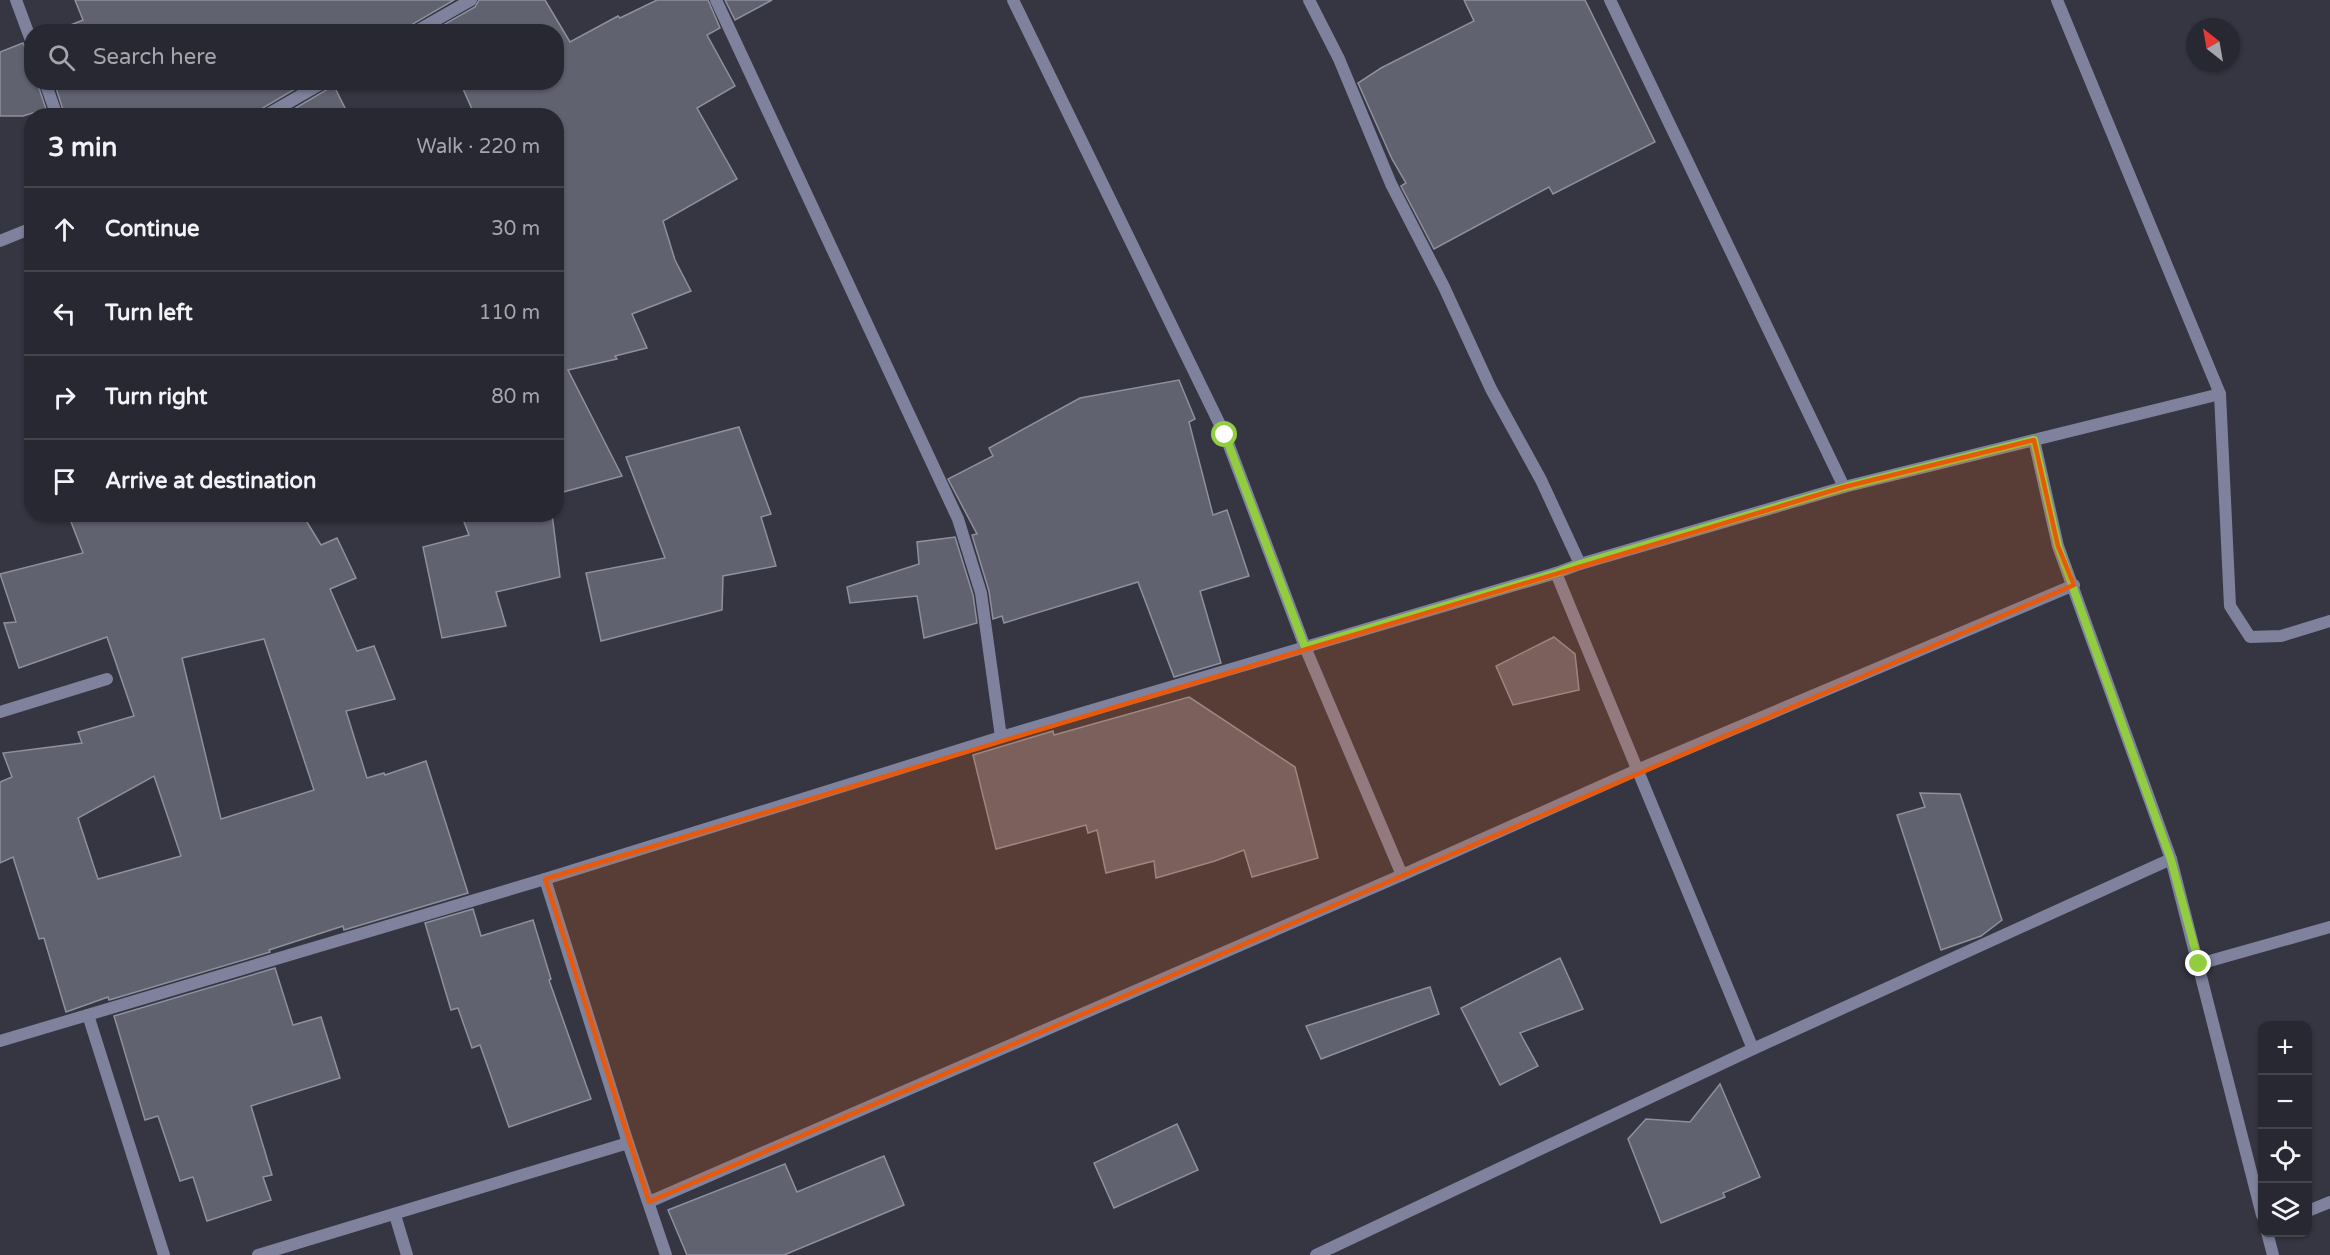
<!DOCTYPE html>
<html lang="en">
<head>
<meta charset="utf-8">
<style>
	body { margin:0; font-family:"Varela Round",sans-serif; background:#30303a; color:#f1f3f6 }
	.controls { position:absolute; right:18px; bottom:18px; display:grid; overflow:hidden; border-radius:12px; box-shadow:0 2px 4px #0004 }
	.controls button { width:54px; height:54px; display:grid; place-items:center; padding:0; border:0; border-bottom:2px solid #44444d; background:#282832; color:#f1f3f6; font:30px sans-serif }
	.compass { position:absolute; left:2186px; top:18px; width:54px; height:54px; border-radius:50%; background:#282832; box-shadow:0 2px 4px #0004; rotate:329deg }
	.stop { position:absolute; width:18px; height:18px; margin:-14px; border:4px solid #91cd3f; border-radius:50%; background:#fff }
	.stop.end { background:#91cd3f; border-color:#fff; box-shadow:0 2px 6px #0008 }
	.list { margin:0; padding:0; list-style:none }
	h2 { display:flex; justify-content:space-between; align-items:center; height:78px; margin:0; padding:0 24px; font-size:26px }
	h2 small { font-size:20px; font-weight:400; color:#a5a6ac }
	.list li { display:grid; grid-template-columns:39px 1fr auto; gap:18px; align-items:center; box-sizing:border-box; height:84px; padding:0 24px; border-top:2px solid #44444d }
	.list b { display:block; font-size:22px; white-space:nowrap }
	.list em { font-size:20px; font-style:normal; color:#a5a6ac }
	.icon { flex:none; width:33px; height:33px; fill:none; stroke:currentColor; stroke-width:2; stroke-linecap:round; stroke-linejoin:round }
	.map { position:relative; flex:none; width:2330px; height:1255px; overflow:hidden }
	.search { position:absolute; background:#282832; box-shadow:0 2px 4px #0004; left:24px; top:24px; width:540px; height:66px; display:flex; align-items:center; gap:15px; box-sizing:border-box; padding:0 21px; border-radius:24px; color:#a5a6ac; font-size:22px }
	.panel { position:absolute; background:#282832; box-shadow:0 2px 4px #0004; left:24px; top:108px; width:540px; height:414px; border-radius:24px }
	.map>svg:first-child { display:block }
	.building { fill:#616270; stroke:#8e909e; stroke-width:1.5; fill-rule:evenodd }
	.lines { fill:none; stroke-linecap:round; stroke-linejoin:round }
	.minor { stroke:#7e829d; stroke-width:12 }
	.tertiary { stroke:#7e829d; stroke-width:12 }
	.route { stroke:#91cd3f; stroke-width:8 }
	.marked { fill:#e8590c; fill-opacity:0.2; stroke:#e8590c; stroke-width:4.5; stroke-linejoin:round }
</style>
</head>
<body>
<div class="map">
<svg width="2330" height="1255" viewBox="0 0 2330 1255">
	<rect width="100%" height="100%" fill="#353642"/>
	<g class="building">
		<path d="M 75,0 L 454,0 L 411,25 L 407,32 L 53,32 L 83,20 Z"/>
		<path d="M 479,0 L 545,0 L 570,42 L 618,16 L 620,18 L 657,0 L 708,0 L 720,28 L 707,35 L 735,86 L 697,108 L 737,179 L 663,221 L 675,260 L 691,291 L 632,314 L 647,348 L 615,356 L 617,359 L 568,370 L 622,476 L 556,494 L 556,116 L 475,116 L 460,82 L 556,82 L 556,32 L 437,32 L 436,29 L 475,7 Z"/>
		<path d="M 725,0 L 772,0 L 735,20 Z"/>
		<path d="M 1464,0 L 1585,0 L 1655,142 L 1553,194 L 1549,187 L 1434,249 L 1401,186 L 1406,183 L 1392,159 L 1358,83 L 1381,68 L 1474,21 Z"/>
		<path d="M 23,43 L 26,49 L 32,51 L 32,82 L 37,82 L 46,109 L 23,116 L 0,116 L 0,52 Z"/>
		<path d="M 54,82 L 307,82 L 261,109 L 257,116 L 65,116 Z"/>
		<path d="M 332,82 L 349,116 L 282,116 L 328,89 Z"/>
		<path d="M 1179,380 L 1195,419 L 1189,422 L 1213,515 L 1227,510 L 1249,576 L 1200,591 L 1221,663 L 1174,677 L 1138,582 L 1004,623 L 1002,616 L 993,619 L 989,591 L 972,535 L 977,534 L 948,479 L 993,456 L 989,448 L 1080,398 Z"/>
		<path d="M 739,427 L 771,514 L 761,517 L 776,566 L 723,576 L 722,610 L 601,641 L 586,573 L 665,558 L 626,457 Z"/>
		<path d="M 68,514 L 302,514 L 321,545 L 337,538 L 356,578 L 330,589 L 357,651 L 374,646 L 395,699 L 346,711 L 367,778 L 384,773 L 385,775 L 426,761 L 468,893 L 344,930 L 343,926 L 269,950 L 270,952 L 109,1000 L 108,997 L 66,1012 L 44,938 L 39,939 L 13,857 L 0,863 L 0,782 L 12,777 L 3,753 L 82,743 L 78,732 L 134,716 L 107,637 L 19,668 L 4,623 L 16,622 L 0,574 L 83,553 ZM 264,639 L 314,790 L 221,819 L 182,658 ZM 154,776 L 181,856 L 98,879 L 78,818 Z"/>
		<path d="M 461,514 L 552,514 L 560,577 L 496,592 L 506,626 L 442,638 L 423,547 L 469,535 Z"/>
		<path d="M 955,537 L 973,595 L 977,623 L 924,638 L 917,596 L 850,603 L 847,587 L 919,564 L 917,542 Z"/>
		<path d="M 1554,637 L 1575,654 L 1579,690 L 1513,705 L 1496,666 Z"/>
		<path d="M 1189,697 L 1295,767 L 1318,858 L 1252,877 L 1244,850 L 1215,861 L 1156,878 L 1154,861 L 1106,873 L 1097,830 L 1088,833 L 1086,825 L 996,849 L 973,755 L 1053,731 L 1054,735 Z"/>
		<path d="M 1920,793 L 1960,794 L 2002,920 L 1981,936 L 1941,950 L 1897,815 L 1925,807 Z"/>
		<path d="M 473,909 L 481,936 L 533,920 L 551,979 L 549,980 L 591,1099 L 509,1127 L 480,1045 L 472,1048 L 458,1008 L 451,1010 L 425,923 Z"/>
		<path d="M 1560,958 L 1583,1009 L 1520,1033 L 1538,1066 L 1500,1085 L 1461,1008 Z"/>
		<path d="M 275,968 L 293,1025 L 321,1017 L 340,1078 L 251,1106 L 272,1175 L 263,1177 L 271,1200 L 207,1221 L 193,1177 L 180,1181 L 158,1116 L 145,1120 L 114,1016 Z"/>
		<path d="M 1430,987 L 1439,1014 L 1321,1059 L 1306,1026 Z"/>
		<path d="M 1720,1084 L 1760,1177 L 1723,1193 L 1725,1197 L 1661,1223 L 1628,1139 L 1646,1119 L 1690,1122 Z"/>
		<path d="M 1177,1124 L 1198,1170 L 1114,1208 L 1094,1163 Z"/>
		<path d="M 884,1156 L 904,1205 L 784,1255 L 687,1255 L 668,1210 L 785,1164 L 797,1192 Z"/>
	</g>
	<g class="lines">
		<g class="minor">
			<path d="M 16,0 L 32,43"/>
			<path d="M 716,0 L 958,519 L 981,593 L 1001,737"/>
			<path d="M 1013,0 L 1225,435 L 1305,647 L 1402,875"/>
			<path d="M 1309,0 L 1339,59 L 1391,184 L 1444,287 L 1491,389 L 1541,480 L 1580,564"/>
			<path d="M 1610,0 L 1844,487"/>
			<path d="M 2057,0 L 2220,394 L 2230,606 L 2250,637 L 2281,636 L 2330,621"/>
			<path d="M 45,82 L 57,116"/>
			<path d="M 2034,440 L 2058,546 L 2171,859"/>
			<path d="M 1556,573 L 1753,1049"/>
			<path d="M 0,712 L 107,679"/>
			<path d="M 545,879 L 628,1143 L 666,1255"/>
			<path d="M 2199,964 L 2330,927"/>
			<path d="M 88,1015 L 164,1255"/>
			<path d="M 0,1041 L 545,879 L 1001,737 L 1556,573 L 1580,564 L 1844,487 L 2220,394"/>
			<path d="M 649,1202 L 1402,875 L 1637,770 L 2074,585"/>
			<path d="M 2308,1211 L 2330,1202"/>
			<path d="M 395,1215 L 407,1255"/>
			<path d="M 2267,1232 L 2273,1255"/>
			<path d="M 258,1255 L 628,1143"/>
			<path d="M 1316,1255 L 1753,1049 L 2171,859 L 2262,1215"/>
		</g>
		<g class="tertiary">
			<path d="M 415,32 L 471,0"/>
			<path d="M 265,116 L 324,82"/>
			<path d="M 0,241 L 32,228"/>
		</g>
	</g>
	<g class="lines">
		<path class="route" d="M 1225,435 L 1305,647 L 1556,573 L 1580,564 L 1845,487 L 2034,440 L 2058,546 L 2171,860 L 2199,964"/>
	</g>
	<path class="marked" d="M 2034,440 L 2058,546 L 2074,585 L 649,1202 L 545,879 L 1844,487 Z"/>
</svg>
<div class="controls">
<button>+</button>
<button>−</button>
<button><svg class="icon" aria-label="locate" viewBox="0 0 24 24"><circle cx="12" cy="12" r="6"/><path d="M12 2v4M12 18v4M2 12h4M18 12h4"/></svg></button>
<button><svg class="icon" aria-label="layers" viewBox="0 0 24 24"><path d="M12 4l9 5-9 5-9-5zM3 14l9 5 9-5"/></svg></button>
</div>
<svg class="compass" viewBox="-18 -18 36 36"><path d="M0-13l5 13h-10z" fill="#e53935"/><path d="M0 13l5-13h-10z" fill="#a5a6ac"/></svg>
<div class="stop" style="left:1225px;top:435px"></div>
<div class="stop end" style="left:2199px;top:964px"></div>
<div class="search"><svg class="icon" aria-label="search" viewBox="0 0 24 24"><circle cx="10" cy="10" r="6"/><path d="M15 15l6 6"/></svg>Search here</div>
<section class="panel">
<h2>3 min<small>Walk · 220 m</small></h2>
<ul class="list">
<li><svg class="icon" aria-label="ahead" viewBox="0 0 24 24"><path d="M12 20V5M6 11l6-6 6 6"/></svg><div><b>Continue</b></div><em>30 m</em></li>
<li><svg class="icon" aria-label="left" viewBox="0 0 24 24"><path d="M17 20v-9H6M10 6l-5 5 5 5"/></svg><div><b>Turn left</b></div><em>110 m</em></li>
<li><svg class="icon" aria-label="right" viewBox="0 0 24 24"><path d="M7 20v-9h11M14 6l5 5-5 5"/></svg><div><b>Turn right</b></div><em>80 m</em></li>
<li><svg class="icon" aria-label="arrive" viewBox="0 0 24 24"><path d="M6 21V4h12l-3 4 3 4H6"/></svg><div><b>Arrive at destination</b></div></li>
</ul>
</section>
</div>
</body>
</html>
